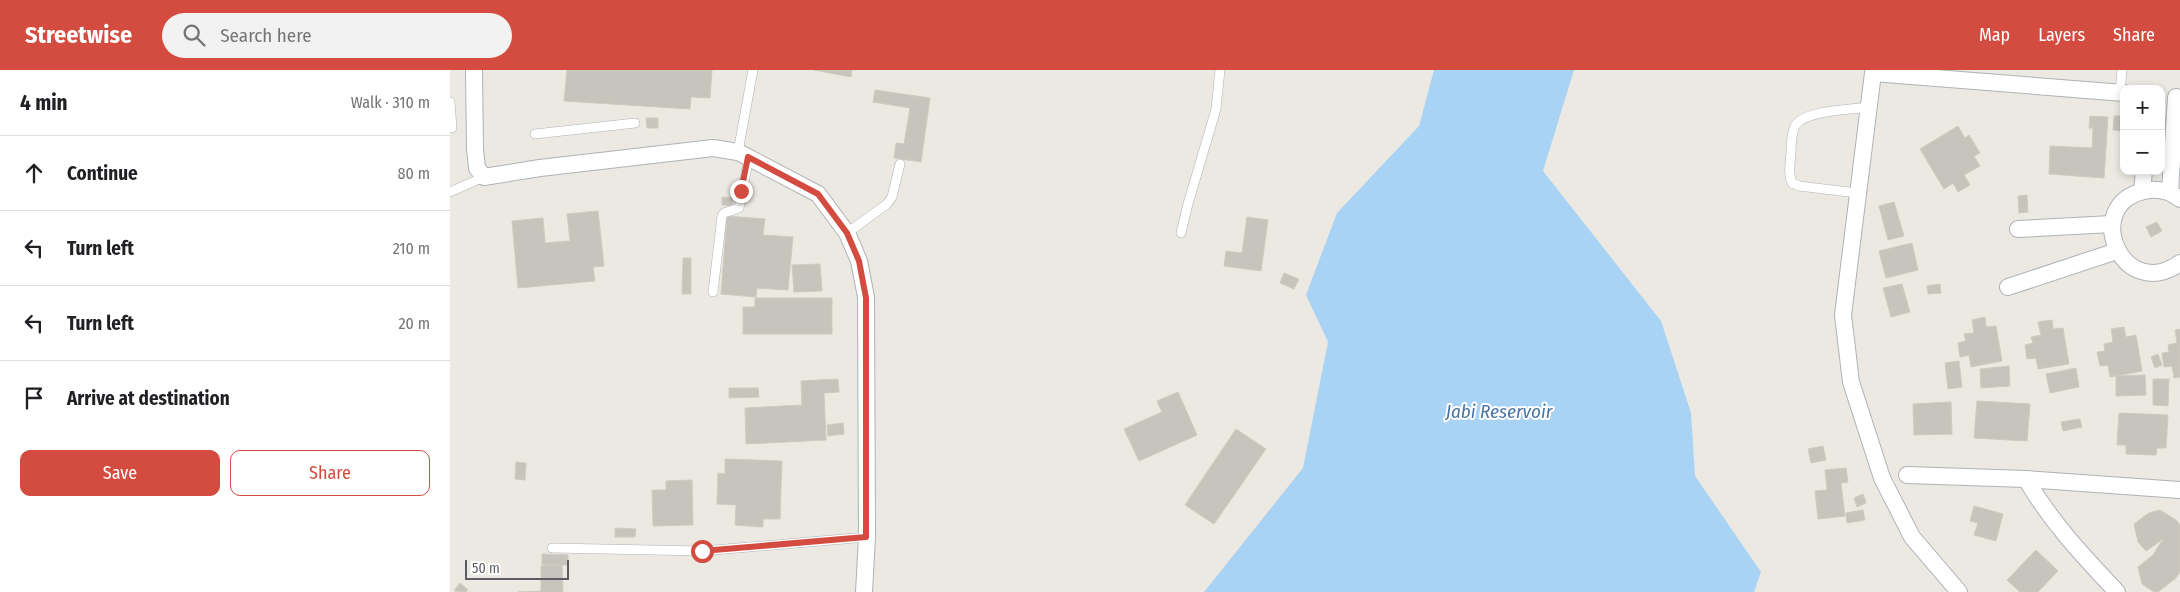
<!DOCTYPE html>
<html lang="en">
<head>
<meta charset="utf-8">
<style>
	body { margin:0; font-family:"Fira Sans Condensed",sans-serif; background:#f2f2f2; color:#202124 }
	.controls { position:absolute; right:15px; top:15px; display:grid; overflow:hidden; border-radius:10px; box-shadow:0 2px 8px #0003 }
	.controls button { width:45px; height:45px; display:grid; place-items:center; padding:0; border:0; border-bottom:1px solid #e0e0e0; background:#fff; color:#202124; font:25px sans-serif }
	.scale { position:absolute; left:15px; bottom:12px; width:104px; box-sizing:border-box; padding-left:5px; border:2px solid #5a5d61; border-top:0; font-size:14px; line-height:18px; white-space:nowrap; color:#5a5d61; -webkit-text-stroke:4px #fff; paint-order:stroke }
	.stop { position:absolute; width:15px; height:15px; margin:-11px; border:4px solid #d44b3f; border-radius:50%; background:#fff }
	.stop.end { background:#d44b3f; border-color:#fff; box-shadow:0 1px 5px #0008 }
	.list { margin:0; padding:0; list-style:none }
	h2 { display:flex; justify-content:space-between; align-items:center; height:65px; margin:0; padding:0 20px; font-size:21px }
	h2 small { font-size:16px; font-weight:400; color:#757577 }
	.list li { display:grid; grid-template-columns:32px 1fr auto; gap:15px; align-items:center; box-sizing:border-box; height:75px; padding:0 20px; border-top:1px solid #e0e0e0 }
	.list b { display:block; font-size:19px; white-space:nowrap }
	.list em { font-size:16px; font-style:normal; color:#757577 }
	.actions { display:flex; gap:10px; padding:15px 20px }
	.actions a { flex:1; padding:11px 0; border:1px solid #d44b3f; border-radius:10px; text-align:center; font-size:18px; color:#d44b3f }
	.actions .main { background:#d44b3f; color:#fff }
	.icon { flex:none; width:28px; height:28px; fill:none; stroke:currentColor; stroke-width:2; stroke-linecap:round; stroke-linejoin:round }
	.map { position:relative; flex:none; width:1730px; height:522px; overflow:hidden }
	header { display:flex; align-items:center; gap:30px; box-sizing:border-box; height:70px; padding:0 25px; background:#d44b3f; color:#fff }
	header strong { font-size:24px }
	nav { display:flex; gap:28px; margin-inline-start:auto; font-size:18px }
	.search { width:350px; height:45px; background:#f2f2f2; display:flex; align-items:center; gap:12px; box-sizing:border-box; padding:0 18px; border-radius:28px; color:#757577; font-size:19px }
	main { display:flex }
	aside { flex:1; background:#fff }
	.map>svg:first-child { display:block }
	.water { fill:#a9d3f4 }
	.building { fill:#c7c4be; stroke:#cfcbc1 }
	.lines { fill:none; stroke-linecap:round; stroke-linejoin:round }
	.service-casing { stroke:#afb2b6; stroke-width:10 }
	.minor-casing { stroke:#afb2b6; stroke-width:18 }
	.service { stroke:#fff; stroke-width:9 }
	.minor { stroke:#fff; stroke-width:16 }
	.route { stroke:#d44b3f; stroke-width:6 }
	.labels { text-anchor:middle; stroke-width:4; stroke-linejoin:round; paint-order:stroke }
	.water-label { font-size:19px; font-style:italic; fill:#4975a4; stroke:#fff }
</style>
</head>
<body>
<header>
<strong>Streetwise</strong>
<div class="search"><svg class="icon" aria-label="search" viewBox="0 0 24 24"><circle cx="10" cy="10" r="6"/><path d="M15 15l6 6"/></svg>Search here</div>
<nav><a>Map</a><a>Layers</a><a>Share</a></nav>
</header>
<main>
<aside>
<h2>4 min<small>Walk · 310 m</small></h2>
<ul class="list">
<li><svg class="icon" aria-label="ahead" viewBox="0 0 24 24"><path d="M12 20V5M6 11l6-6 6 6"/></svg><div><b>Continue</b></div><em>80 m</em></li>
<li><svg class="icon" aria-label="left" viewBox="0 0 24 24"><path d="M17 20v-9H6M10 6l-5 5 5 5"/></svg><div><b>Turn left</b></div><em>210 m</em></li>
<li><svg class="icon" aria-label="left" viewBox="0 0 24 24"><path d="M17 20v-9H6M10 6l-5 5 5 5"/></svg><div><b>Turn left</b></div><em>20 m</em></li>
<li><svg class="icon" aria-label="arrive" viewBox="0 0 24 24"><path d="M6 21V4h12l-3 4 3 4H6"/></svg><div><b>Arrive at destination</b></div></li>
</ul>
<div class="actions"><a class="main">Save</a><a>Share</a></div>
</aside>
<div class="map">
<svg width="1730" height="522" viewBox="0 0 1730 522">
	<rect width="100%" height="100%" fill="#ebe9e2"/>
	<path class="water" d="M 984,0 L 1124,0 L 1093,101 L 1211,251 L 1241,343 L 1245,406 L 1311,502 L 1304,522 L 754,522 L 853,398 L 878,272 L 856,225 L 887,143 L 969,56 Z"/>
	<g class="building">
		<path d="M 117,0 L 262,0 L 260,28 L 241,27 L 240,39 L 114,31 Z"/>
		<path d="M 364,0 L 402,0 L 401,7 Z"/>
		<path d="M 425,20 L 480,28 L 471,92 L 444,88 L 446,73 L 454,74 L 460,38 L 423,32 Z"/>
		<path d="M 1640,46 L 1658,47 L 1654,108 L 1599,104 L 1600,76 L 1642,78 L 1643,58 L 1639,58 Z"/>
		<path d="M 1664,46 L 1674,46 L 1674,61 L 1663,60 Z"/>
		<rect x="1711" y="47" width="7" height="19"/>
		<path d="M 196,48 L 208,48 L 208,58 L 197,58 Z"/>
		<path d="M 1508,56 L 1515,68 L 1519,65 L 1530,83 L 1524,86 L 1530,96 L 1514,105 L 1520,115 L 1508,122 L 1503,113 L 1494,119 L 1470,79 Z"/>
		<path d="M 1577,125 L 1578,142 L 1569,143 L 1568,126 Z"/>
		<path d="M 272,127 L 283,128 L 282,136 L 272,135 Z"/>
		<path d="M 1444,132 L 1454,166 L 1438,170 L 1429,136 Z"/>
		<path d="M 148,141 L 154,196 L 143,197 L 145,211 L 68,218 L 62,151 L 93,148 L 95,173 L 120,171 L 117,144 Z"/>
		<path d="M 277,146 L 315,149 L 313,165 L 343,167 L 338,220 L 307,218 L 306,227 L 271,224 Z"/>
		<path d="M 797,147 L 818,150 L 811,201 L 774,196 L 776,181 L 792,183 Z"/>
		<path d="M 1707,152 L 1712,161 L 1701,167 L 1696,157 Z"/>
		<path d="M 1462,173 L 1468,200 L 1436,208 L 1429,181 Z"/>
		<path d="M 233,188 L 241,188 L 241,224 L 232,224 Z"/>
		<path d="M 370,194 L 372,221 L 344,222 L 342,195 Z"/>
		<path d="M 834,203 L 849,209 L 844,219 L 830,213 Z"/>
		<path d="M 1452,214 L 1460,242 L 1441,247 L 1433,218 Z"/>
		<path d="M 1490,214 L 1491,223 L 1478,224 L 1477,216 Z"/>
		<path d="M 305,228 L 382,228 L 382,264 L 293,264 L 293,237 L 305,237 Z"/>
		<path d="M 1535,247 L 1536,257 L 1546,256 L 1552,291 L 1521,297 L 1519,285 L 1510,287 L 1508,273 L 1516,271 L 1514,264 L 1524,263 L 1522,250 Z"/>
		<path d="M 1602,250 L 1603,259 L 1613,258 L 1619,294 L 1588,299 L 1586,288 L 1577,289 L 1575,275 L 1583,273 L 1581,267 L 1591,265 L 1588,252 Z"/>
		<path d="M 1674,257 L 1676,267 L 1686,265 L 1692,301 L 1660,307 L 1658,295 L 1650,296 L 1647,282 L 1655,281 L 1654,274 L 1663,272 L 1661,259 Z"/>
		<path d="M 1730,259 L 1730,307 L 1724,308 L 1722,296 L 1714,297 L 1712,283 L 1719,282 L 1718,275 L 1727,273 L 1725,260 Z"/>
		<path d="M 1708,284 L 1712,295 L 1705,298 L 1701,287 Z"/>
		<path d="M 1509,291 L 1512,317 L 1498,319 L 1495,293 Z"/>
		<path d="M 1559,296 L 1560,316 L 1531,318 L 1530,299 Z"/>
		<path d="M 1626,298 L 1629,317 L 1600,323 L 1596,304 Z"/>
		<path d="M 1695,305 L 1696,325 L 1666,326 L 1666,306 Z"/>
		<path d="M 388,309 L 389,322 L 374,323 L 376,370 L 296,374 L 295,338 L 352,335 L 351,311 Z"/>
		<path d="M 1703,309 L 1719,309 L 1718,336 L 1703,335 Z"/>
		<path d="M 279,318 L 308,318 L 309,327 L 279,328 Z"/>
		<path d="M 728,322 L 747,365 L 689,391 L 674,359 L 712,342 L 707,331 Z"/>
		<path d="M 1527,331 L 1580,334 L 1577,371 L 1524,368 Z"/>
		<path d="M 1501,332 L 1502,364 L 1464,365 L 1463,334 Z"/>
		<path d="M 1669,343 L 1718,345 L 1716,378 L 1707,378 L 1706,385 L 1676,384 L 1676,375 L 1667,375 Z"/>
		<path d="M 1630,349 L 1632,357 L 1613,361 L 1611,352 Z"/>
		<path d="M 393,353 L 394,364 L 378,366 L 377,355 Z"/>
		<path d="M 786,359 L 816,379 L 764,454 L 735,435 Z"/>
		<path d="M 1373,376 L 1376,390 L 1361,393 L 1358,379 Z"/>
		<path d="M 275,389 L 332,391 L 330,449 L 313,449 L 313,457 L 285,455 L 286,435 L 267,434 L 268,403 L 275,404 Z"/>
		<path d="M 66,392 L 76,393 L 75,410 L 65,409 Z"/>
		<path d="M 1396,398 L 1398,412 L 1391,413 L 1395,446 L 1368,449 L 1365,421 L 1377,420 L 1375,400 Z"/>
		<path d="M 242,410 L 243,455 L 203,456 L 202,420 L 216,420 L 216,411 Z"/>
		<path d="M 1413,424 L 1416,433 L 1407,437 L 1404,428 Z"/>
		<path d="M 1524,436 L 1553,444 L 1546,471 L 1524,465 L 1528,453 L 1520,451 Z"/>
		<path d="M 1413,440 L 1415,450 L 1397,453 L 1396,443 Z"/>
		<path d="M 1710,440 L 1726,450 L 1730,455 L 1730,502 L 1726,508 L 1708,522 L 1704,522 L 1692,514 L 1688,497 L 1703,485 L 1713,469 L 1696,481 L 1688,472 L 1684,454 L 1699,443 Z"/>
		<path d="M 165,458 L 186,459 L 185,467 L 165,467 Z"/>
		<path d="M 1586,480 L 1608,501 L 1588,522 L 1570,522 L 1557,510 Z"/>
		<path d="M 92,484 L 118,485 L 118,495 L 92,495 Z"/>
		<path d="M 112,495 L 113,522 L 68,522 L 91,521 L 91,496 Z"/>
		<path d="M 10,513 L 18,520 L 16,522 L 4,521 Z"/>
	</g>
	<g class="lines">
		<g class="service-casing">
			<g id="service">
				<path d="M 1670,23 L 1672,0"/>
				<path d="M 0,32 L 2,58"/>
				<path d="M 85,64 L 185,53"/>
				<path d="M 288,82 L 303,0"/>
				<path d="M 0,122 L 34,107"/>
				<path d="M 1407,123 L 1349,116 L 1342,113 C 1338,104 1340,94 1341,83 C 1341,75 1341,64 1345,56 C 1354,40 1400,40 1418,37"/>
				<path d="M 397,163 L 437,134 L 442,127 L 450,94"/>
				<path d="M 731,163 L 738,134 L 766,39 L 770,0"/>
				<path d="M 263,222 L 272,146 L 274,143 L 289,138 L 299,87"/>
				<path d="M 102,478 L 252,481 L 417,467"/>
			</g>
		</g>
		<g class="minor-casing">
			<g id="minor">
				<path d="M 24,0 L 25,79 L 27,98 L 34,107 L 90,98 L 263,78 L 288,82 L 368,124 L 397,163 L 409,191 L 416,227 L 417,467 L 414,522"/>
				<path d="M 1423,0 L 1423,3 L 1674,23"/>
				<path d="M 1423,3 L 1393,245 L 1401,312 L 1432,408 L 1462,467 L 1509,522"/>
				<path d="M 1692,121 L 1694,101"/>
				<path d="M 1720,122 L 1726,27"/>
				<path d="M 1730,129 C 1720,121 1707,118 1694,121 C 1631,135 1672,234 1730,193"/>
				<path d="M 1568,159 L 1662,154"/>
				<path d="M 1558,217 L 1667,181"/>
				<path d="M 1457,405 L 1576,409 L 1730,420"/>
				<path d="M 1576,409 C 1601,452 1633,486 1667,522"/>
			</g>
		</g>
		<use href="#service" class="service"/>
		<use href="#minor" class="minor"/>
	</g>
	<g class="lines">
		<path class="route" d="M 252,481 L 416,467 L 416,228 L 409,191 L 397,163 L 368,124 L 298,87 L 291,121"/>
	</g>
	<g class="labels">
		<g class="water-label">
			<text x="1049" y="348">Jabi Reservoir</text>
		</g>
	</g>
</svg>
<div class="controls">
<button>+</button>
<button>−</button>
</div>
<div class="scale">50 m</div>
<div class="stop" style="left:252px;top:481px"></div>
<div class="stop end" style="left:291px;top:121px"></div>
</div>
</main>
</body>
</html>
